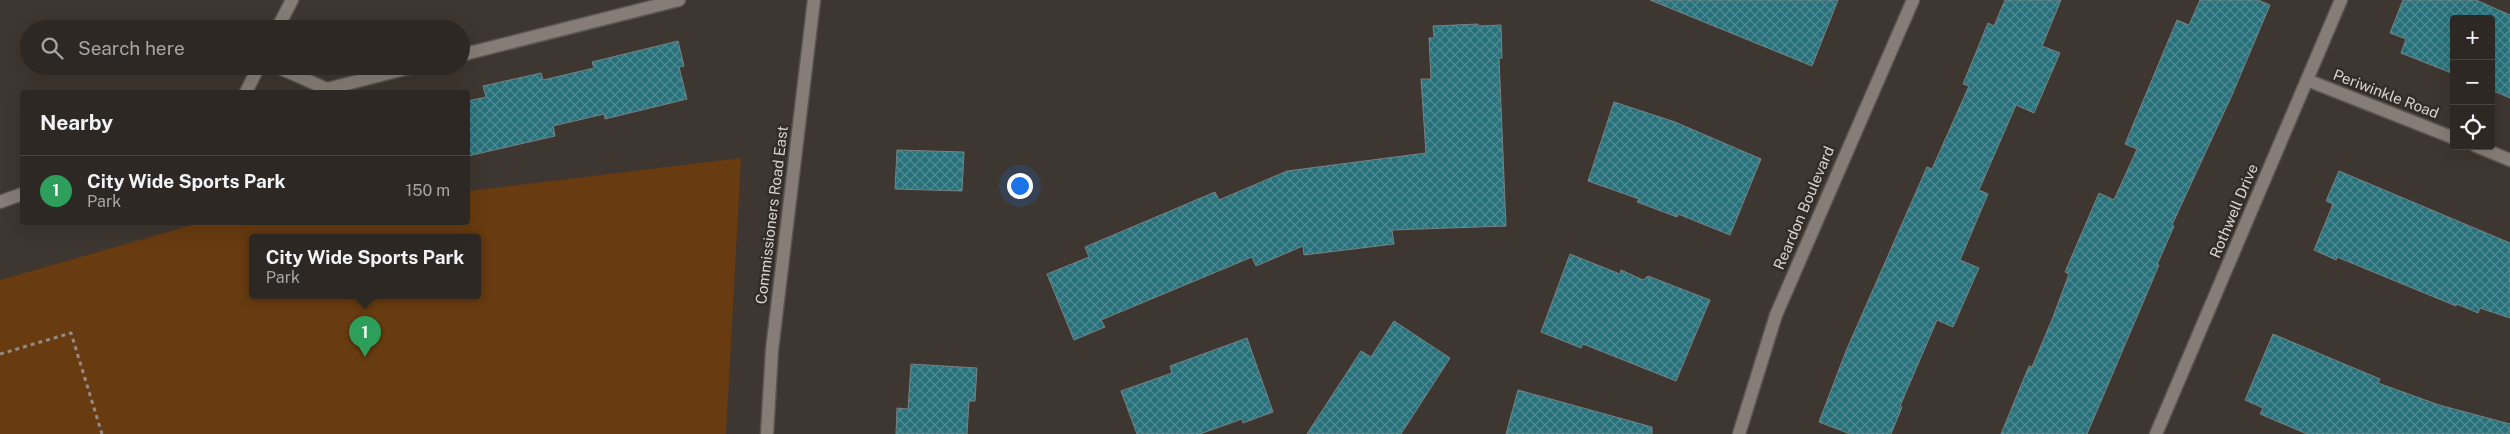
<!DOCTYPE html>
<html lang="en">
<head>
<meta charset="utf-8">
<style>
	body { margin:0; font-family:"Public Sans",sans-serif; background:#36302c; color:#f1f3f6 }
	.controls { position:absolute; right:15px; top:15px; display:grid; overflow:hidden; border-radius:5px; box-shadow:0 5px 20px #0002 }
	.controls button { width:45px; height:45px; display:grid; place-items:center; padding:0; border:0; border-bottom:1px solid #494441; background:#2e2824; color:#f1f3f6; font:25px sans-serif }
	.you { position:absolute; left:1019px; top:185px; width:18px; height:18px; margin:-12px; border:4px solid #fff; border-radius:50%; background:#1a73e8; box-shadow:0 0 0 8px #1a73e833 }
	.badge { display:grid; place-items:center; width:32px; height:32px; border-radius:50%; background:#bca0f2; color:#fff; font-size:16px; font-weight:700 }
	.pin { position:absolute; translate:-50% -41px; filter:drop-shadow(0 1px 2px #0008) }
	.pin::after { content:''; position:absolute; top:26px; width:18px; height:15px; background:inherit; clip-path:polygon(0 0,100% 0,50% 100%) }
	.popup { position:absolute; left:249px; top:234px; width:232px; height:65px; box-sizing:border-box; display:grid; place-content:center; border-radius:5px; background:#2e2824; filter:drop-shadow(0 1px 4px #0005); font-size:16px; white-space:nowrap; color:#a7a6a6 }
	.popup b { font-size:19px; color:#f1f3f6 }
	.popup::after { content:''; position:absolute; left:50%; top:100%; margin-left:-10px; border:10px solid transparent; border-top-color:#2e2824 }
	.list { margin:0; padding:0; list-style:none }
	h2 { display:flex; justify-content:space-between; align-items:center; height:65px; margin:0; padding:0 20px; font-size:21px }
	h2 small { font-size:16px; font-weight:400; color:#a7a6a6 }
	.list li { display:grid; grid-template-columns:32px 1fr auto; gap:15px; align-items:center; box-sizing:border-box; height:70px; padding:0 20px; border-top:1px solid #494441 }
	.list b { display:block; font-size:19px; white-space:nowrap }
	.list p { margin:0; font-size:16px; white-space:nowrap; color:#a7a6a6 }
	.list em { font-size:16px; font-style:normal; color:#a7a6a6 }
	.icon { flex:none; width:28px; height:28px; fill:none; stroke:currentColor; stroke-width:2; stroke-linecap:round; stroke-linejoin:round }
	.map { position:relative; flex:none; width:2510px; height:434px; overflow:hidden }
	.search { position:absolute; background:#2e2824; box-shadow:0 5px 20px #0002; left:20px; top:20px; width:450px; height:55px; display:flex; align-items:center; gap:12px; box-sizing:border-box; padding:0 18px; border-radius:28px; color:#a7a6a6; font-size:19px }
	.panel { position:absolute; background:#2e2824; box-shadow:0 5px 20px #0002; left:20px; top:90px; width:450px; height:135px; border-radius:5px }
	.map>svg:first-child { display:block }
	.park { fill:#683b10; fill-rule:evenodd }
	.building { fill:url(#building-cross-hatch); stroke:#768283 }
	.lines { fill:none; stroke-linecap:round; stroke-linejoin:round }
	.service-casing { stroke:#5a5550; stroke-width:15 }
	.minor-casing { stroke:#5a5550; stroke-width:15 }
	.tertiary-casing { stroke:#5a5550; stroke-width:15 }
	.secondary-casing { stroke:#5a5550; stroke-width:15 }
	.path { stroke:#928c87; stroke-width:3; stroke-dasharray:4 4; stroke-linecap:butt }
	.service { stroke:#857d76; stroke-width:12 }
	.minor { stroke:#857d76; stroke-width:12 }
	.tertiary { stroke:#857d76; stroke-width:12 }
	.secondary { stroke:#857d76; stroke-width:12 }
	.labels { text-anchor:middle; stroke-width:5; stroke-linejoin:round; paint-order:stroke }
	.street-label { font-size:15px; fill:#d9d4d1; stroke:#332c27 }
</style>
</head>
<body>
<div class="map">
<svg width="2510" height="434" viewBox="0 0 2510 434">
	<defs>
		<pattern id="building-cross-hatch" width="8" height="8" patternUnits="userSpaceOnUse" patternTransform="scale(1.25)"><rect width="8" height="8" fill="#27717b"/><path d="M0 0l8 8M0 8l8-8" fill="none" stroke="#508b93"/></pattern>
	</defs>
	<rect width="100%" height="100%" fill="#3e3630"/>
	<path class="park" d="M 741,158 L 726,434 L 0,434 L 0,280 L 196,224 L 212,222 L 468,222 L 468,191 ZM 252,238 L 478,238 L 478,296 L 252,296 Z"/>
	<g class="building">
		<path d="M 1650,0 L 1838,0 L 1812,66 Z"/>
		<path d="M 2005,0 L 2061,0 L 2042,46 L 2060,53 L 2034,113 L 2016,105 L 1979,190 L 1988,194 L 1960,260 L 1979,268 L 1953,327 L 1937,320 L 1900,406 L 1902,407 L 1891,434 L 1850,434 L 1819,422 L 1846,351 L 1927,167 L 1932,169 L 1969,86 L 1963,84 L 1988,23 L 1994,26 Z"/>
		<path d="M 2200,0 L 2258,0 L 2270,5 L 2232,95 L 2172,225 L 2174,226 L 2157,265 L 2159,265 L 2087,434 L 2001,434 L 2029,366 L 2032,367 L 2053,317 L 2069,274 L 2065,272 L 2099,193 L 2114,200 L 2137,149 L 2125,144 L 2177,20 L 2189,25 Z"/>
		<path d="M 2403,0 L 2476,0 L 2510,15 L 2510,98 L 2491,90 L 2491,19 L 2454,19 L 2454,74 L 2401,53 L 2406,39 L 2390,33 Z"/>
		<path d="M 1478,24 L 1479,26 L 1501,25 L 1502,58 L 1499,58 L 1506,226 L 1392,230 L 1394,244 L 1304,255 L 1303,246 L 1256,266 L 1252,257 L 1101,320 L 1105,327 L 1074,340 L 1047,274 L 1089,257 L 1085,247 L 1215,192 L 1219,200 L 1287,171 L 1426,153 L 1421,79 L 1431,79 L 1429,38 L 1434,38 L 1433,26 Z"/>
		<path d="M 678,41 L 684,66 L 679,67 L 687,99 L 605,119 L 604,114 L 553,126 L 555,136 L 468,156 L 468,101 L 486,97 L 483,86 L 541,73 L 543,80 L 594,68 L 592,62 Z"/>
		<path d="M 1614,102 L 1675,122 L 1761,159 L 1730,235 L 1678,214 L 1677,217 L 1637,202 L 1639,199 L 1588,181 Z"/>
		<path d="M 897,150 L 964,152 L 962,191 L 895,189 Z"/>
		<path d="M 2339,171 L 2510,243 L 2510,318 L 2480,308 L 2478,313 L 2457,304 L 2456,306 L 2337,257 L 2336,260 L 2314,250 L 2333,204 L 2326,201 Z"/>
		<path d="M 1570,254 L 1620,274 L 1621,270 L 1643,280 L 1648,276 L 1710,300 L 1676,381 L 1583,344 L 1581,348 L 1541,332 Z"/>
		<path d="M 1394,321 L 1450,358 L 1401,434 L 1307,434 L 1361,351 L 1371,357 Z"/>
		<path d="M 2273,334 L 2380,379 L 2378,383 L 2439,405 L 2510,424 L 2510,434 L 2307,434 L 2260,414 L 2263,408 L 2245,400 Z"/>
		<path d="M 1247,338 L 1273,412 L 1243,423 L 1242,419 L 1200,434 L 1137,434 L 1121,391 L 1172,373 L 1170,366 Z"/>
		<path d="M 911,364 L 977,368 L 975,401 L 969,401 L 967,434 L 896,434 L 897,408 L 908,409 Z"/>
		<path d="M 1518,390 L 1652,427 L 1652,434 L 1506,434 Z"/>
	</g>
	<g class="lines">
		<g class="service-casing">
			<g id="service">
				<path d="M 461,55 L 679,0"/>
				<path d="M 275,66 L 327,89 L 416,66"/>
			</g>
		</g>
		<g class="minor-casing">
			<g id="minor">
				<path d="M 277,29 L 292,0"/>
				<path d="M 2307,80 L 2454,138"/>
				<path d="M 246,92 L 259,66"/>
				<path d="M 2476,146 L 2510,160"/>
				<path d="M 0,202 L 22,194"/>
				<path d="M 2156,434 L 2341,0"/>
			</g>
		</g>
		<g class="tertiary-casing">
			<path id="tertiary" d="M 1739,434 L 1776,315 L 1913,0"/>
		</g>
		<g class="secondary-casing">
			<path id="secondary" d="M 767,434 L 772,350 L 814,0"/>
		</g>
		<path class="path" d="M 0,354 L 71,333 L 102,434"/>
		<use href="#service" class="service"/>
		<use href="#minor" class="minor"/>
		<use href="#tertiary" class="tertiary"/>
		<use href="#secondary" class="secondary"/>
	</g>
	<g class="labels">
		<g class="street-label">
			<text transform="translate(2386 94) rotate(21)" y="5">Periwinkle Road</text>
			<text transform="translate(1804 208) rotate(-67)" y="5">Reardon Boulevard</text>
			<text transform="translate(2234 211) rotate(-67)" y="5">Rothwell Drive</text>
			<text transform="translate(772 215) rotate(-83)" y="5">Commissioners Road East</text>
		</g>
	</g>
</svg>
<div class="controls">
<button>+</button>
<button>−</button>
<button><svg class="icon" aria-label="locate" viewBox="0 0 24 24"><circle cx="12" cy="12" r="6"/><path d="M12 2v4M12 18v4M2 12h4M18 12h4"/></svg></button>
</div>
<div class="you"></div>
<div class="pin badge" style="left:365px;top:357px;background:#2e9e5b">1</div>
<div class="popup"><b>City Wide Sports Park</b>Park</div>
<div class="search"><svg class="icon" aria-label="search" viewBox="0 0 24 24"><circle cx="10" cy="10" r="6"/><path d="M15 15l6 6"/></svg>Search here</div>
<section class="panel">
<h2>Nearby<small></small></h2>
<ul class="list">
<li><span class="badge" style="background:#2e9e5b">1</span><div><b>City Wide Sports Park</b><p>Park</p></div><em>150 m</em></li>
</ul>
</section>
</div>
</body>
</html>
